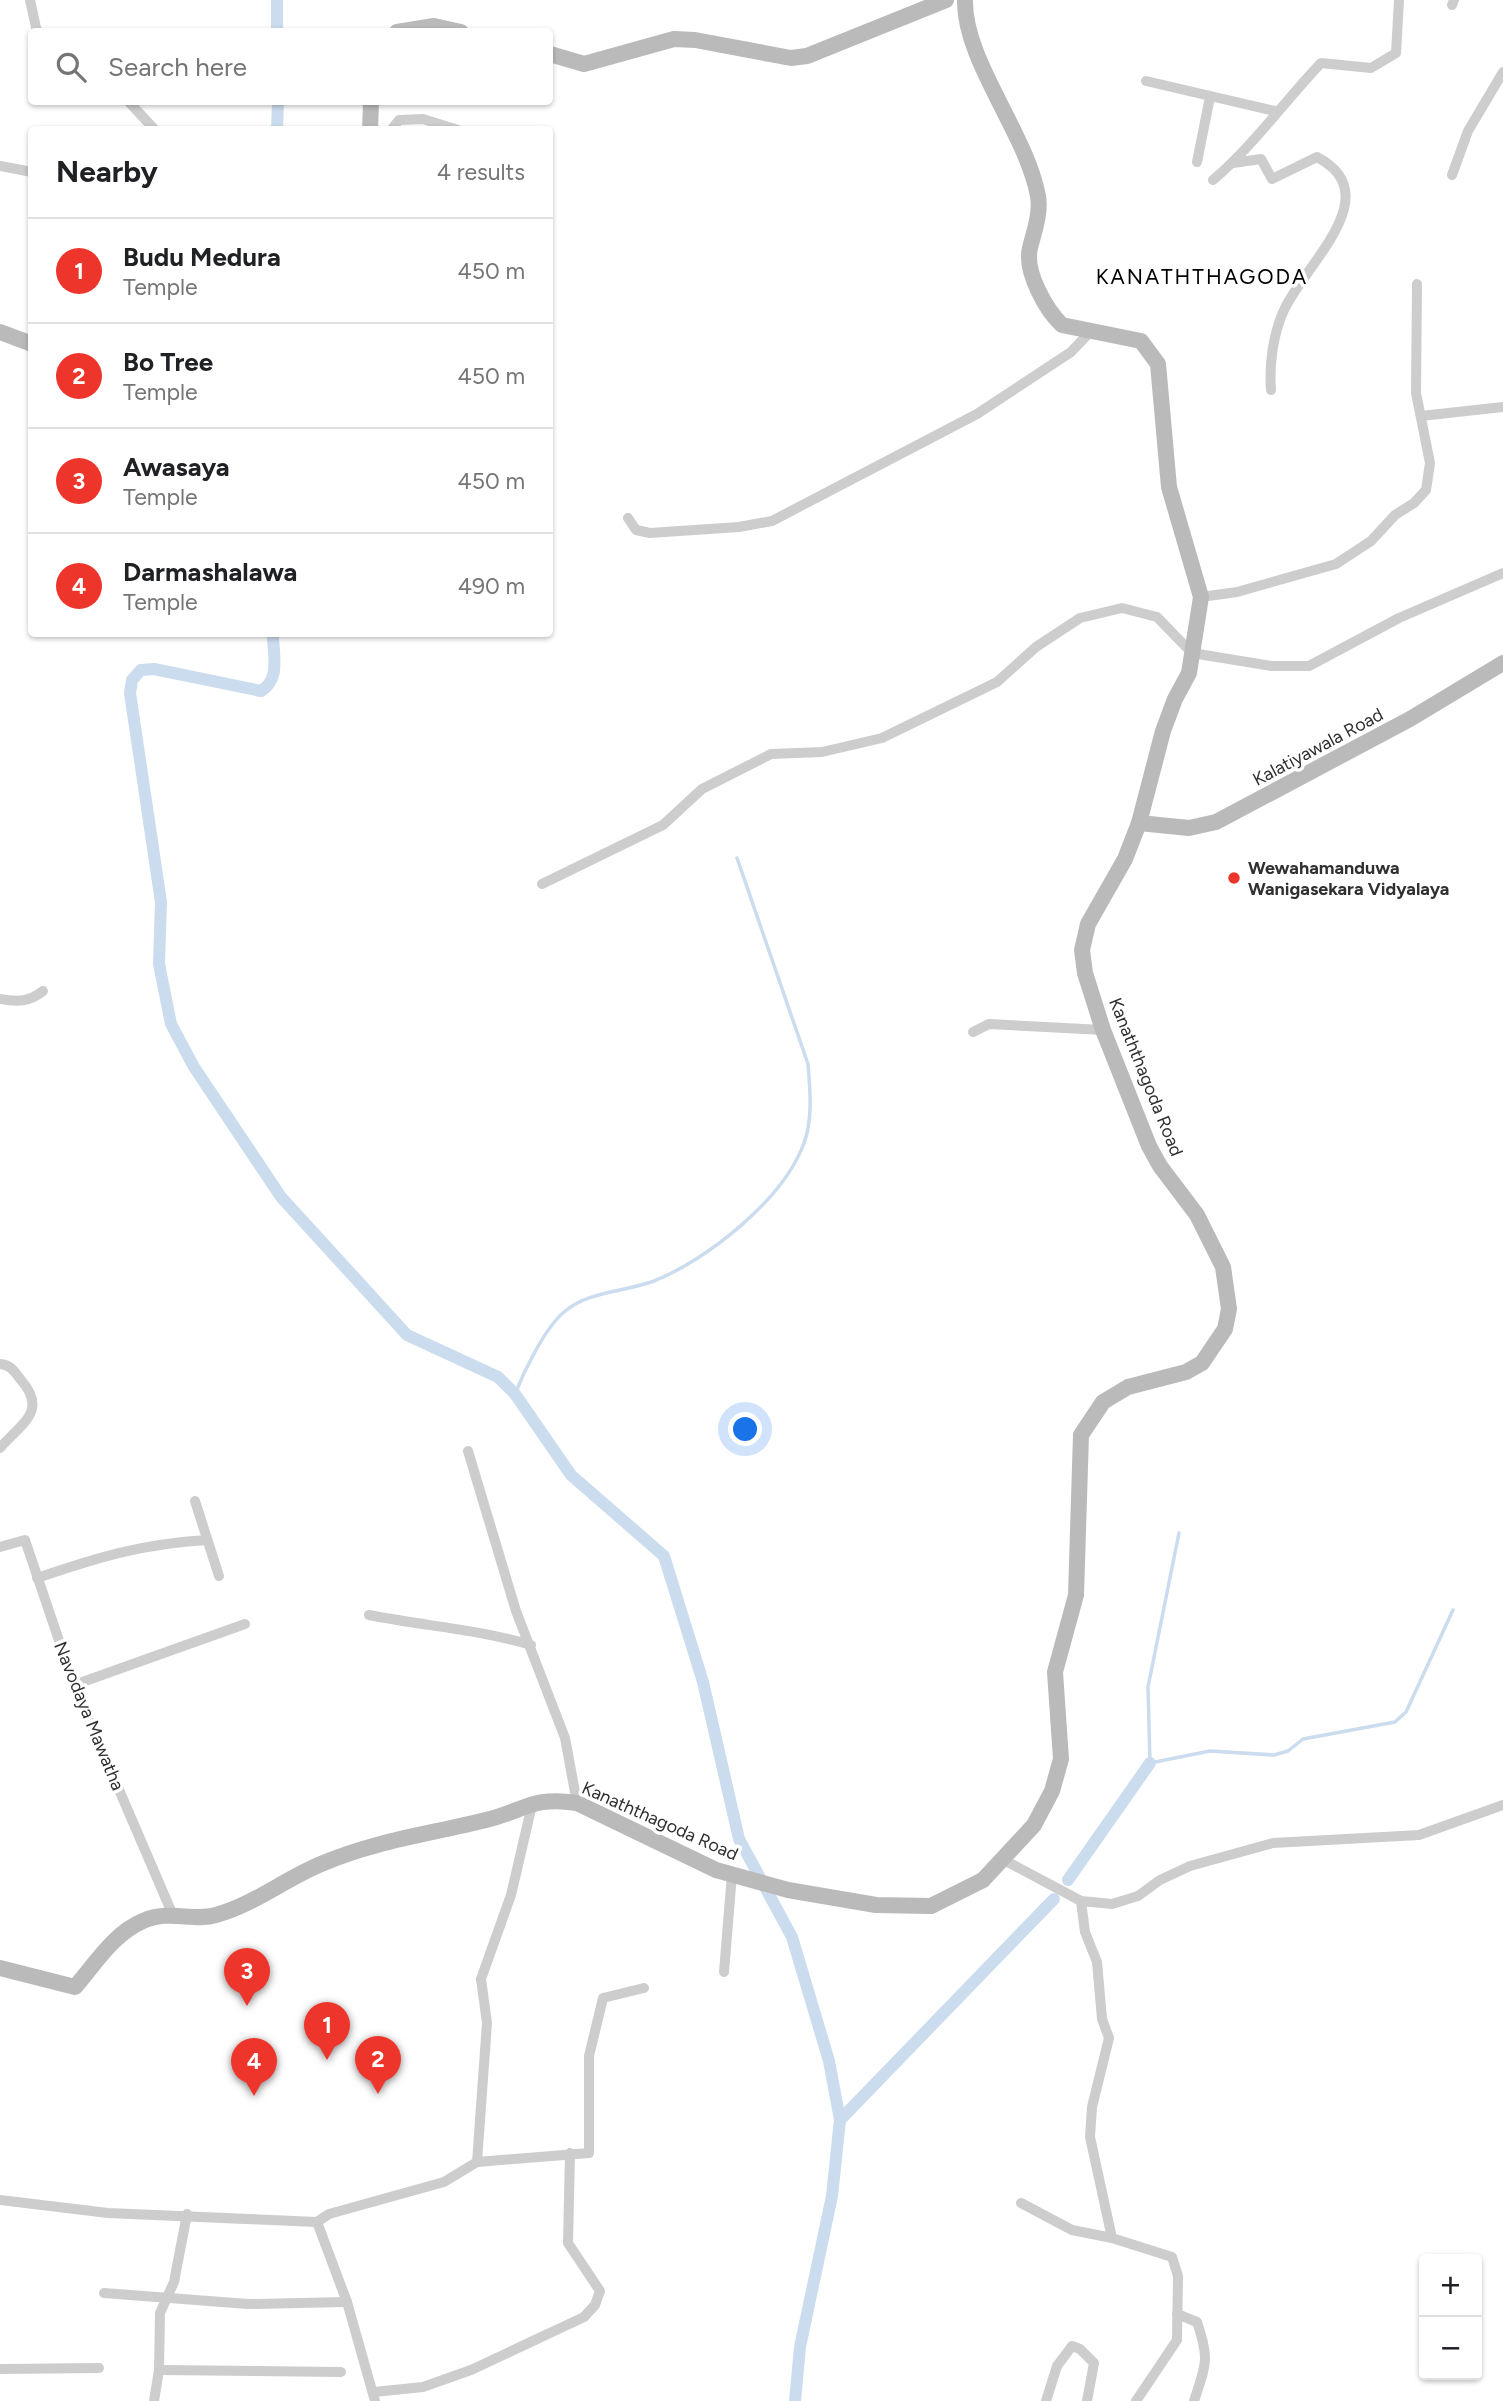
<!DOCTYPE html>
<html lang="en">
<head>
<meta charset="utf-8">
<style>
	body { margin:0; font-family:Figtree,sans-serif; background:#f6f6f6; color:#202124 }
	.controls { position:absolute; right:21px; bottom:21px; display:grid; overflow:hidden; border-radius:7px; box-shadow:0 2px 5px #0004 }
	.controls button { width:63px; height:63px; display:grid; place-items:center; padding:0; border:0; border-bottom:2px solid #e0e0e0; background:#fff; color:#202124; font:35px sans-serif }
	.you { position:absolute; left:746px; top:1430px; width:24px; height:24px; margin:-18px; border:5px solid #fff; border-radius:50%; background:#1a73e8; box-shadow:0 0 0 10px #1a73e833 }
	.badge { display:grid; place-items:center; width:46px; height:46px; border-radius:50%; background:#ee352c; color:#fff; font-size:23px; font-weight:700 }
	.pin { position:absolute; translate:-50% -58px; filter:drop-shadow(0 2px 4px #0008) }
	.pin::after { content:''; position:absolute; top:37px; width:24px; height:21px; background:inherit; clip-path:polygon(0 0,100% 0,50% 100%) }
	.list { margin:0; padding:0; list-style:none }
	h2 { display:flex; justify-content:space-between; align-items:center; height:91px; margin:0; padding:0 28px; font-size:30px }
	h2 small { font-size:23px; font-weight:400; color:#757577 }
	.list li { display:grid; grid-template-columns:46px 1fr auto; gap:21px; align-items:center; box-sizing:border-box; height:105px; padding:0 28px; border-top:2px solid #e0e0e0 }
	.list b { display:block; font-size:26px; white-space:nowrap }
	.list p { margin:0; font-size:23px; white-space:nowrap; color:#757577 }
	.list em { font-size:23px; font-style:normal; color:#757577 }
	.icon { flex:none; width:38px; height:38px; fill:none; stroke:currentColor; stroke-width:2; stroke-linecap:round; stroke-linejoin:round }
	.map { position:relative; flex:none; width:1503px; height:2401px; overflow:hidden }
	.search { position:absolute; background:#fff; box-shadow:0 2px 5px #0004; left:28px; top:28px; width:525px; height:77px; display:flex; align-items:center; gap:18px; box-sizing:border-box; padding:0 24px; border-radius:7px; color:#757577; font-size:26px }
	.panel { position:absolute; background:#fff; box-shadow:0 2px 5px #0004; left:28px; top:126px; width:525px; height:511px; border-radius:7px }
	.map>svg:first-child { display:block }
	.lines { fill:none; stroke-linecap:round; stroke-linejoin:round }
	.stream { stroke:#cadcee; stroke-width:3.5 }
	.canal { stroke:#cadcee; stroke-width:12 }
	.street { stroke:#cdcdcd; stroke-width:10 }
	.secondary { stroke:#bababa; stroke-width:16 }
	.poi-dot { fill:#ee352c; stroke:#fff; stroke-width:2.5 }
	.labels { text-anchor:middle; stroke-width:7; stroke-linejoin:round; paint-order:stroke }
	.street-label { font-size:18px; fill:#303030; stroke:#fff }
	.poi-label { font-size:18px; font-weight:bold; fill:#303030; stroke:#fff; text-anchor:start }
	.quarter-label { font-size:21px; letter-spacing:2px; fill:#000; stroke:#fff }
</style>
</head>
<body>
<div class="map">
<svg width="1503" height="2401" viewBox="0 0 1503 2401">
	<rect width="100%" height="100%" fill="#fff"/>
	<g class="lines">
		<g class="stream">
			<path d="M 515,1394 C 524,1371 545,1328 564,1312 C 588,1291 625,1292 654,1281 C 707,1260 784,1199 804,1143 C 813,1119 810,1089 808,1064 L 737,858"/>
			<path d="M 1179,1533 L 1148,1687 L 1150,1763 L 1210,1751 L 1274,1755 L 1288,1751 L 1303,1739 L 1395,1722 L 1406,1712 L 1453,1610"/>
		</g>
		<g class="canal">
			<path d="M 277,32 L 277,0"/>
			<path d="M 277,130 L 278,102"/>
			<path d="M 273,634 C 273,655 281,679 261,691 L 154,669 L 141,670 L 132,680 L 130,693 L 161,902 L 159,964 L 171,1024 L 194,1067 L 281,1197 L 407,1335 L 498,1377 L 515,1394 L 571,1475 L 664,1556 L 703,1682 L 739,1839 L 792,1937 L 829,2061 L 840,2120 L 832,2196 L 800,2347 L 795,2401"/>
			<path d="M 1068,1880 L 1150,1763"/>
			<path d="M 840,2120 L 1054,1899"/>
		</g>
		<g class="street">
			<path d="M 30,0 L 37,32"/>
			<path d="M 1452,5 L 1454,0"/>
			<path d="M 1146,81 L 1275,111"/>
			<path d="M 129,102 L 155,130"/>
			<path d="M 391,130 L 399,120 L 423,119 L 458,130"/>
			<path d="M 1197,162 L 1210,97"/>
			<path d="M 1233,163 L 1261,159 L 1272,179 L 1317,157 C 1389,195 1305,264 1284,310 C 1273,334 1269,365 1271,390"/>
			<path d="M 0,166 L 32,172"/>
			<path d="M 1452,175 L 1468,131 L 1503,72"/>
			<path d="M 1213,180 C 1253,146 1284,102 1321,63 L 1371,68 L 1396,53 L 1399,0"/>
			<path d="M 1421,416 L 1503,407"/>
			<path d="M 628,518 L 636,530 L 650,533 L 739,527 L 772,521 L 977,414 L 1071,352 L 1091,331"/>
			<path d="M 1201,597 L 1237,592 L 1336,564 L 1371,541 L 1395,515 L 1414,503 L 1426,490 L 1430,463 L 1416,393 L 1417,284"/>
			<path d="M 542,884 L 663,825 L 702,789 L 771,754 L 822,752 L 882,738 L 997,682 L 1036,647 L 1080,618 L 1122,608 L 1157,617 L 1192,653 L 1272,666 L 1309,666 L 1399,618 L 1503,573"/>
			<path d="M 0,999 C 18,1002 29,1002 43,991"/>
			<path d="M 973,1032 L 989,1024 L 1103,1030"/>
			<path d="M 0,1364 C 11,1365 14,1371 21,1380 C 48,1411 22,1423 0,1448"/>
			<path d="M 468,1451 L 516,1611 L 565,1738 L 577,1803"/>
			<path d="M 195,1501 L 219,1576"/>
			<path d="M 0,1547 L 25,1540 L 74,1685 L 172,1913"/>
			<path d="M 37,1578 C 99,1557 141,1544 207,1540"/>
			<path d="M 369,1615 C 424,1626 477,1629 531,1645"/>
			<path d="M 74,1685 L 245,1624"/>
			<path d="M 1002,1859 L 1081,1901 L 1112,1904 L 1138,1896 L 1160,1880 L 1190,1866 L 1273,1843 L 1419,1835 L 1503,1805"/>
			<path d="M 1081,1901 L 1085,1932 L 1097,1962 L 1102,2019 L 1109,2038 L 1092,2107 L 1090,2137 L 1112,2238 L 1172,2257 L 1178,2276 L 1177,2340 L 1136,2401"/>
			<path d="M 724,1972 L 732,1874"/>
			<path d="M 477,2162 L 589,2153 L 589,2056 L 603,1998 L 644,1988"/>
			<path d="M 0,2200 L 108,2213 L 317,2222 L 347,2302 L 375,2401"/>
			<path d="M 1021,2203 L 1072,2230 L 1112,2238"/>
			<path d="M 317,2222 L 329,2214 L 444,2182 L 477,2162 L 487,2023 L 481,1979 L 511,1895 L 532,1805"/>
			<path d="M 104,2293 L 248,2304 L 347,2302"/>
			<path d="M 1177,2314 L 1197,2322 C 1210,2360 1206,2364 1194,2401"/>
			<path d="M 0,2369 L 99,2368"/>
			<path d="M 159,2370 L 341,2372"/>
			<path d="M 374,2392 L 423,2387 L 471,2370 L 584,2317 L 595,2305 L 600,2291 L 568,2243 L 570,2153"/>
			<path d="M 154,2401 L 159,2370 L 160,2313 L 174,2282 L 187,2214"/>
			<path d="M 1046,2401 L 1057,2366 L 1072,2346 L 1080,2349 L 1094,2363 L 1087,2401"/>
		</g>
		<g class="secondary">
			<path d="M 397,32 L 434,26 L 461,32"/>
			<path d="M 550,54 L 584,64 L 674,39 L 695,40 L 791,58 L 807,56 L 946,0"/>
			<path d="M 370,130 L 371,102"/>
			<path d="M 0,332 L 32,344"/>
			<path d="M 1139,823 L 1189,828 L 1216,822 L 1410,719 L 1503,663"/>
			<path d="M 0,1968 L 75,1987 C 95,1964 114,1933 143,1921 C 170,1909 193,1922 216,1915 C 255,1904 285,1879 321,1864 C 374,1841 430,1834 486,1820 C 526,1810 533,1796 577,1803 L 716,1870 L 788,1890 L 876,1905 L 931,1906 L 983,1880 L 1034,1825 L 1052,1791 L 1061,1759 L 1055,1672 L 1076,1595 L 1081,1435 L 1103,1402 L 1128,1387 L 1186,1372 L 1202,1363 L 1225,1329 L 1229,1309 L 1223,1267 L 1197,1215 L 1160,1166 L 1149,1146 L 1103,1030 L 1085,973 L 1082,950 L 1088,924 L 1125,859 L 1139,823 L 1163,731 L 1175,699 L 1189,673 L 1201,597 L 1169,487 L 1158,364 L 1141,341 L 1062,325 C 1046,310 1024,271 1030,248 C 1034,232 1041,213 1038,196 C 1026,132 964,61 965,0"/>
		</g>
	</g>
	<circle class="poi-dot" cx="1234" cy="878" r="7"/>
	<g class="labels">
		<g class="street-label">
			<text transform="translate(1318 747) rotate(-28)" y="6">Kalatiyawala Road</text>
			<text transform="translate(1146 1077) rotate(68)" y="6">Kanaththagoda Road</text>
			<text transform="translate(89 1716) rotate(68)" y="6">Navodaya Mawatha</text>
			<text transform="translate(660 1821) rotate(24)" y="6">Kanaththagoda Road</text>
		</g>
		<g class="poi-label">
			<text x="1248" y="874">Wewahamanduwa<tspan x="1248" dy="21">Wanigasekara Vidyalaya</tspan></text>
		</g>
		<g class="quarter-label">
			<text x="1202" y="284">KANATHTHAGODA</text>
		</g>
	</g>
</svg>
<div class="controls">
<button>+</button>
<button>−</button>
</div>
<div class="you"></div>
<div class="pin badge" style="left:327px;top:2060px">1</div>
<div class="pin badge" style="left:378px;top:2094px">2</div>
<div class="pin badge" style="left:247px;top:2006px">3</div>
<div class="pin badge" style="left:254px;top:2096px">4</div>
<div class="search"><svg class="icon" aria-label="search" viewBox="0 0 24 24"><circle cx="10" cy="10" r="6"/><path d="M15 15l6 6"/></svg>Search here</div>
<section class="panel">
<h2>Nearby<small>4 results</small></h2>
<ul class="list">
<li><span class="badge">1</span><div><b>Budu Medura</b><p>Temple</p></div><em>450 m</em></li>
<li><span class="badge">2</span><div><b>Bo Tree</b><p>Temple</p></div><em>450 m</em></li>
<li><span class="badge">3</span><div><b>Awasaya</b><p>Temple</p></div><em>450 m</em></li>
<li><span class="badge">4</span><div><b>Darmashalawa</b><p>Temple</p></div><em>490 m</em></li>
</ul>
</section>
</div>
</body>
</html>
